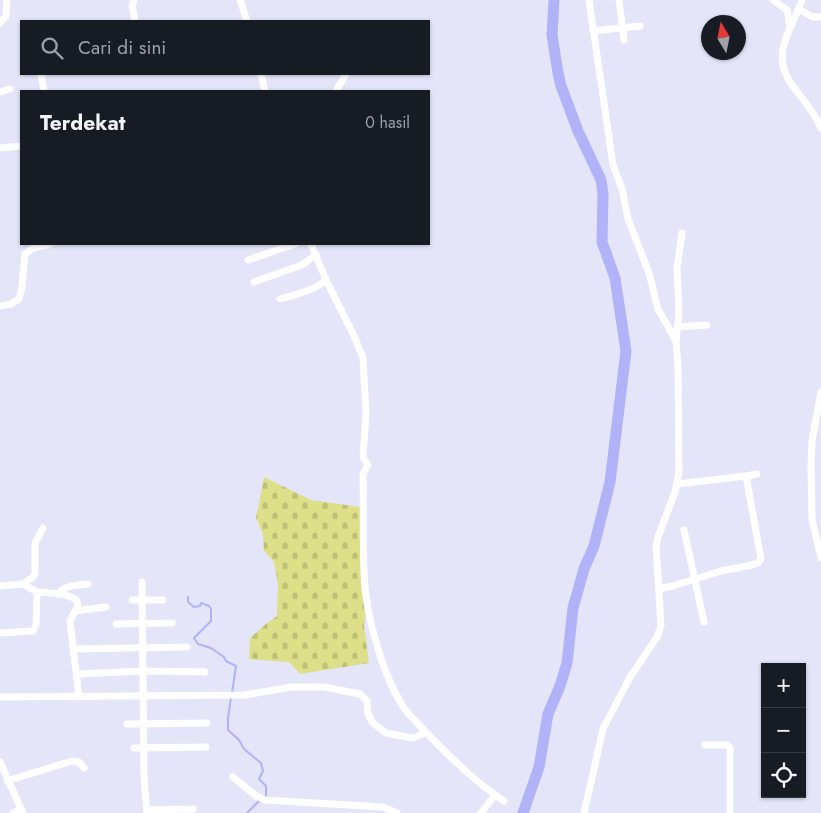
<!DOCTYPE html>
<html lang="id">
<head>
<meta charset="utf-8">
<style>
	body { margin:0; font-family:Jost,sans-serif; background:#242831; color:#f1f3f6 }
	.controls { position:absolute; right:15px; bottom:15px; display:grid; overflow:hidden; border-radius:0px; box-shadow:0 1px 4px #0004 }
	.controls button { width:45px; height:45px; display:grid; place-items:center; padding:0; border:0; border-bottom:1px solid #363941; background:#171b24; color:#f1f3f6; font:25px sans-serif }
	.compass { position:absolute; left:701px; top:15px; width:45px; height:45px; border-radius:50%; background:#171b24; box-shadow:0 1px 4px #0004; rotate:350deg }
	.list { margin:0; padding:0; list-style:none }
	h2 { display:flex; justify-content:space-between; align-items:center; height:65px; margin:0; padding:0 20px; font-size:21px }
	h2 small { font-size:16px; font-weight:400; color:#9ea1a6 }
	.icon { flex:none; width:28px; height:28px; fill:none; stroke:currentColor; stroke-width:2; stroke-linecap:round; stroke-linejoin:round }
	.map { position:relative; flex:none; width:821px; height:813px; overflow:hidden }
	.search { position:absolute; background:#171b24; box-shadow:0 1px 4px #0004; left:20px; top:20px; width:410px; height:55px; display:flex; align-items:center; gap:12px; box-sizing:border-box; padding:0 18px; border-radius:0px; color:#9ea1a6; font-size:19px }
	.panel { position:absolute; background:#171b24; box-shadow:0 1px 4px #0004; left:20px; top:90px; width:410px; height:155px; border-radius:0px }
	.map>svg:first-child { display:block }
	.cemetery { fill:url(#cemetery-stones) }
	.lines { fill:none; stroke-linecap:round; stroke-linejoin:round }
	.stream { stroke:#b1b2f8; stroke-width:2 }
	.river { stroke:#b1b2f8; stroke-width:11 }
	.minor { stroke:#fff; stroke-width:7 }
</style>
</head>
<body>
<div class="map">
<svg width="821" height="813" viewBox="0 0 821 813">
	<defs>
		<pattern id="cemetery-stones" width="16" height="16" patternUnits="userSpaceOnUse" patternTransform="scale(1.25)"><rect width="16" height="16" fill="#dddf89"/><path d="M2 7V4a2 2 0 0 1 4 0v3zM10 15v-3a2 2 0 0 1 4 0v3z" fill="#bec077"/></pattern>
	</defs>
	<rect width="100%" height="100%" fill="#e4e5f8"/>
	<path class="cemetery" d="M 264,477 L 311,500 L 360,507 L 366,612 L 364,625 L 369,663 L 300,674 L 289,662 L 249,659 L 250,638 L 267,623 L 277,616 L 278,585 L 274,562 L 264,551 L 263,534 L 256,518 Z"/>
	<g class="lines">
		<g class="stream">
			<path d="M 188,597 L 188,602 L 194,607 L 200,606 L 201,603 L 209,606 L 211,609 L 211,621 L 194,638 L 198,644 L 211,648 L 224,657 L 226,661 L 236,666 L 232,693"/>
			<path d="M 231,698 L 228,718 L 228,730 L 239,740 L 244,749 L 261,763 L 263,771 L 259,779 L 266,786 L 266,798"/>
			<path d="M 247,813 L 260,800"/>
		</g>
		<path class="river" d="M 523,813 L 539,767 L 548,714 L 560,686 L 567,663 L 573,608 L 584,569 L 594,546 L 610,482 L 626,351 L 615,278 L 602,242 L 603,193 L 601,180 L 578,131 L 561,86 L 558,73 L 552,35 L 554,0"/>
		<g class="minor">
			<path d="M 134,0 L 132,5 L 135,21"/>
			<path d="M 240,0 L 247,21"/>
			<path d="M 619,0 L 624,40"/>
			<path d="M 773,0 L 787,10 L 790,27"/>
			<path d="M 802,0 C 790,33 768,56 795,89 C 805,102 815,113 821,128"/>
			<path d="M 798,9 L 813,17 L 821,17"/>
			<path d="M 0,23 L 6,16 L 7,0"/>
			<path d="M 593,31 L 640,26"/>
			<path d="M 41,74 L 44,91"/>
			<path d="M 261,74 L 265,91"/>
			<path d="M 336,91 L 346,74"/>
			<path d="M 0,92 L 10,89"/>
			<path d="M 0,148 L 21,146"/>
			<path d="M 311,244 L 326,280 L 354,336 L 363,358 L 366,413 L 363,457 L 368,465 L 363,474 C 364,512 362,551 365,589 C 369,624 384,678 404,708 C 408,714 414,719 419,725 C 445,752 472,780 504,801"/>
			<path d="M 248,260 L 295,244"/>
			<path d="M 254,282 L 302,265 L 316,255"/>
			<path d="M 280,299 C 296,294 314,291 326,280"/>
			<path d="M 0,306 L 11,304 L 19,299 L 22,287 L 25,254 L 33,248 L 50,244"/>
			<path d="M 678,327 L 707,325"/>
			<path d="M 676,341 L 679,313 L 677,268 L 682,233"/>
			<path d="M 821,392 L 812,441 L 811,466 L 812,519 L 821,558"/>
			<path d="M 746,476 L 757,474"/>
			<path d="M 684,530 L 704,622"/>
			<path d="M 142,582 L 144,777 L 147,813"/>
			<path d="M 23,584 L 32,578 L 35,574 L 35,543 L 43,528"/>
			<path d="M 0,586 L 23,584 L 37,592"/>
			<path d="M 659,589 L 673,586 L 721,571 L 752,565 L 759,562 L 761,559 L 746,476 L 677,484"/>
			<path d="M 58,594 C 65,585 77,585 88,584"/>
			<path d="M 132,600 L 163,600"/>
			<path d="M 75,611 L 106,607"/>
			<path d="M 116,624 L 172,623"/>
			<path d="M 0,633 L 33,631 L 36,625 L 37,592 L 63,594 L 76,599 L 78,605 L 70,621 L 79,697"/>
			<path d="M 74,649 L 187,647"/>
			<path d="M 77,674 L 143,671 L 205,672"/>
			<path d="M 0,697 L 245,695 L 292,687 L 324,687 L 360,694 L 367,701 L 368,714 L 373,723 L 386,733 L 412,738 L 426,733"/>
			<path d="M 127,724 L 207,723"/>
			<path d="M 705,745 L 727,745 L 730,748 L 730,813"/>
			<path d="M 134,748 L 206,747"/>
			<path d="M 0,762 L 23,813"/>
			<path d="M 233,777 L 256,796 L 265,800 L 383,807 L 397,813"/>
			<path d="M 7,781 L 72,761 L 79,762 L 84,768"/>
			<path d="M 147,810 L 193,809"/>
			<path d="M 13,813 L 20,809"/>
			<path d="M 481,813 L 495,795"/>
			<path d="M 584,813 L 603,729 L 629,679 L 657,637 L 661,626 L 656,546 L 658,537 L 675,492 L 679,472 L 678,365 L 676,341 L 658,309 L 649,273 L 628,219 L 622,189 L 613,165 L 589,0"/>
		</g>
	</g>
</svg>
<div class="controls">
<button>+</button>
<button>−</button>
<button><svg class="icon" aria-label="locate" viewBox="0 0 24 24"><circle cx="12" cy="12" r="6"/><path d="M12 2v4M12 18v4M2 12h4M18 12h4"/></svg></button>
</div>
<svg class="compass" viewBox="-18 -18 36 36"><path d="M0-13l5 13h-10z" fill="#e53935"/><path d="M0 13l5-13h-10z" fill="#9ea1a6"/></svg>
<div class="search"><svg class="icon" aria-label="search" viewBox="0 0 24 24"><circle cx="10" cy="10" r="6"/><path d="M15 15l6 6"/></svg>Cari di sini</div>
<section class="panel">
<h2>Terdekat<small>0 hasil</small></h2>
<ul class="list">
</ul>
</section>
</div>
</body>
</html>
